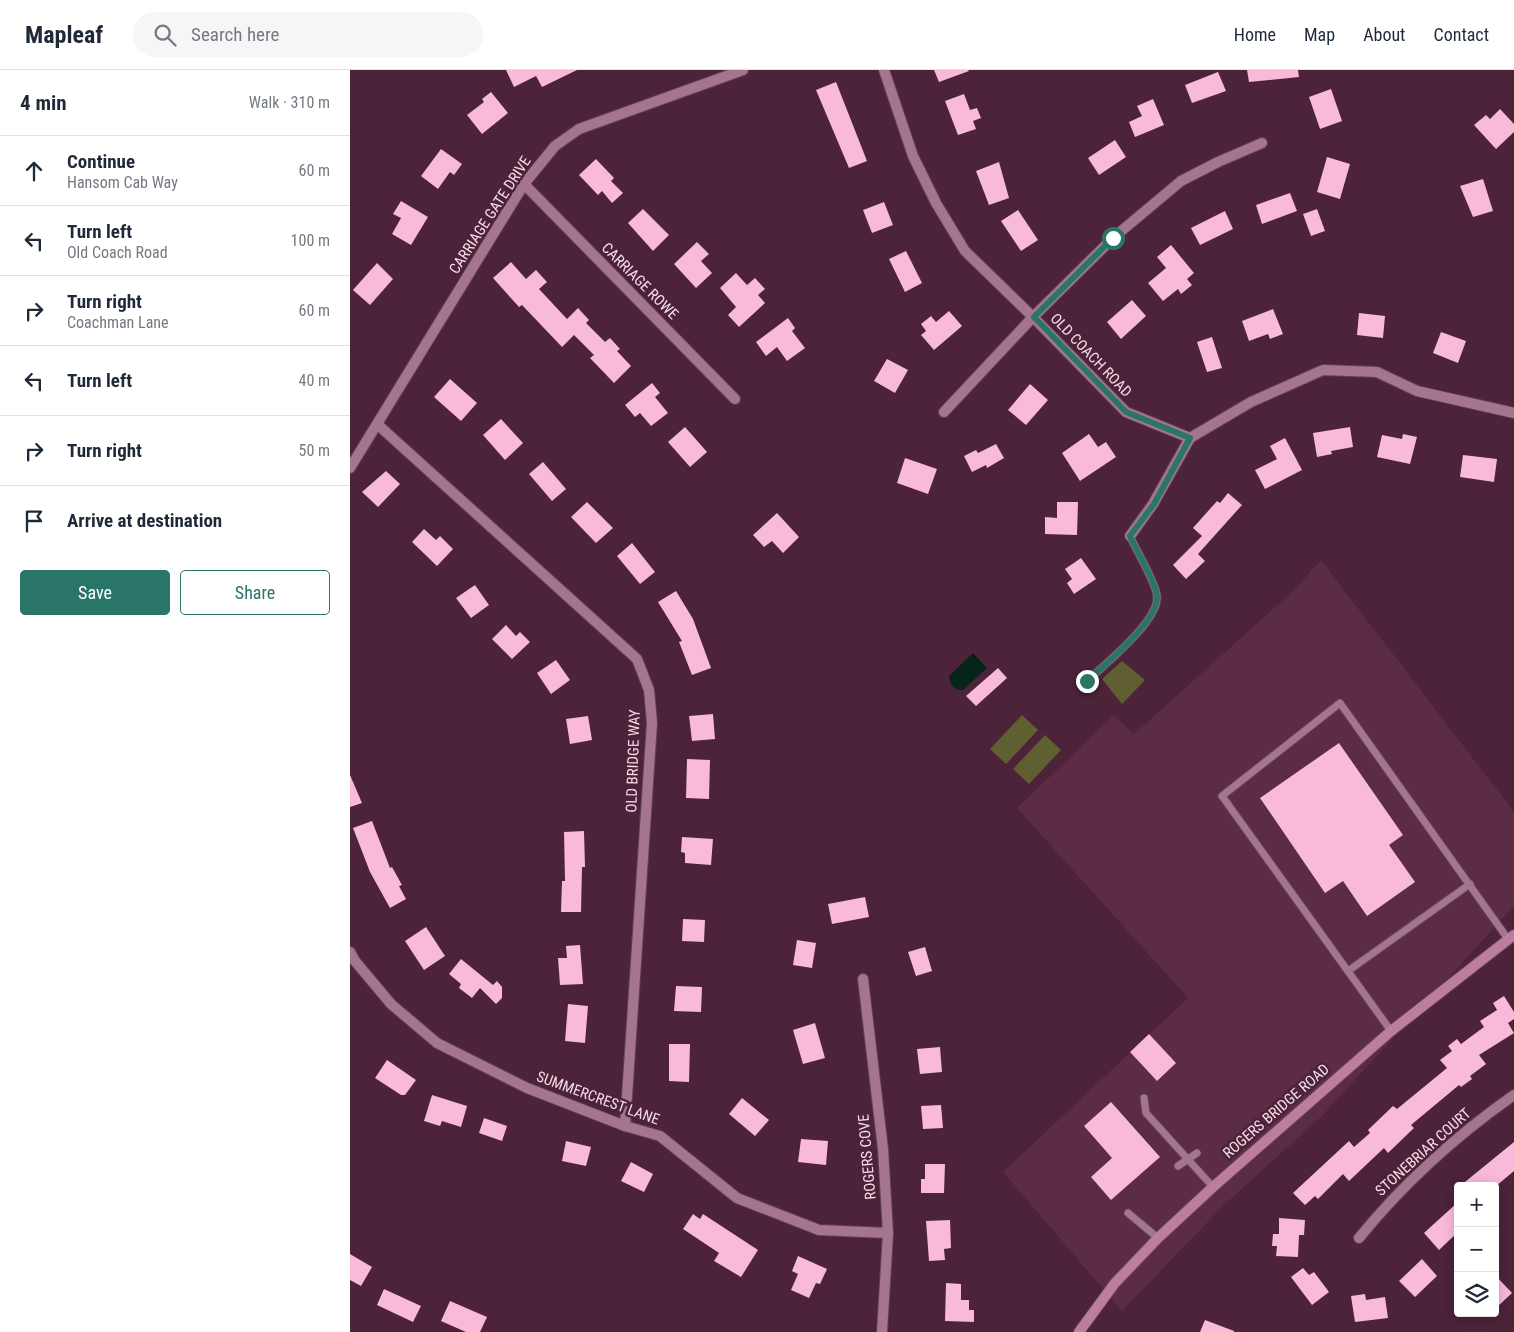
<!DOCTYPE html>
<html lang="en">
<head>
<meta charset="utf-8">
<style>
	body { margin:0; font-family:"Roboto Condensed",sans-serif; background:#f6f6f7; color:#1f2937 }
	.controls { position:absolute; right:15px; bottom:15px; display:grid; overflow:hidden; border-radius:5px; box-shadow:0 2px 12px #0003 }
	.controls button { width:45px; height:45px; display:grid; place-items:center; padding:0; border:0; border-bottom:1px solid #e0e1e3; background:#fff; color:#1f2937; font:25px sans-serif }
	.stop { position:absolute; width:15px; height:15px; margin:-11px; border:4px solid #297669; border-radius:50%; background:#fff }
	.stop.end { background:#297669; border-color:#fff; box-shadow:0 1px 5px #0008 }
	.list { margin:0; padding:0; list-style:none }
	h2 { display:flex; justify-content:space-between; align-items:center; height:65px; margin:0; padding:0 20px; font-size:21px }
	h2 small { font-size:16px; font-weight:400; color:#747a83 }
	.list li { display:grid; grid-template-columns:32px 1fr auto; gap:15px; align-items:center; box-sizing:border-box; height:70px; padding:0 20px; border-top:1px solid #e0e1e3 }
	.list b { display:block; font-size:19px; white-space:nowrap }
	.list p { margin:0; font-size:16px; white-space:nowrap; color:#747a83 }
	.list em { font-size:16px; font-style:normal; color:#747a83 }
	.actions { display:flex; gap:10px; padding:15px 20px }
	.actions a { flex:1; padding:11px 0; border:1px solid #297669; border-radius:5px; text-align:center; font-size:18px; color:#297669 }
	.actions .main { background:#297669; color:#fff }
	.icon { flex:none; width:28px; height:28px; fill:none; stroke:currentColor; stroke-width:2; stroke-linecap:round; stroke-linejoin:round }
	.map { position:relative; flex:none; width:1164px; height:1262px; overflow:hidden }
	header { display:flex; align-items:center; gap:30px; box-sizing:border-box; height:70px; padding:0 25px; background:#fff; border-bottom:1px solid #e0e1e3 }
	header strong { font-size:24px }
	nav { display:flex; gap:28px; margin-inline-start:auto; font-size:18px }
	.search { width:350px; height:45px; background:#f6f6f7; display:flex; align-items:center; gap:12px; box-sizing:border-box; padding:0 18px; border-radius:28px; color:#747a83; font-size:19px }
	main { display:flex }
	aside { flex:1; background:#fff }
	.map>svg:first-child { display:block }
	.built { fill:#5b2c44 }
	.green { fill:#5f5f32 }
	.water { fill:#05241a }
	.building { fill:#f9b9d8 }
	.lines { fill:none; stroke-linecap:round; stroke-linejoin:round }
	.lane-casing { stroke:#644154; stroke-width:9 }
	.street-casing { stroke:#644154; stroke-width:12 }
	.secondary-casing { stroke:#644154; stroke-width:12 }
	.lane { stroke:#a5758d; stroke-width:7 }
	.street { stroke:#a5758d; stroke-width:10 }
	.secondary { stroke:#bd7d9e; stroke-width:10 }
	.route { stroke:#297669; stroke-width:6 }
	.labels { text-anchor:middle; stroke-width:5; stroke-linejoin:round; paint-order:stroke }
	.street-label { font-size:15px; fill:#f7dce8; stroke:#4c2339 }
</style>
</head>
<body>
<header>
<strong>Mapleaf</strong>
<div class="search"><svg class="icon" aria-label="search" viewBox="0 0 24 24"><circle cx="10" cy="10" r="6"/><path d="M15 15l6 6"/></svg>Search here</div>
<nav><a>Home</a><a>Map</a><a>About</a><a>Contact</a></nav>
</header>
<main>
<aside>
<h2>4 min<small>Walk · 310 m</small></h2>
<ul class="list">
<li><svg class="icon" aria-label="ahead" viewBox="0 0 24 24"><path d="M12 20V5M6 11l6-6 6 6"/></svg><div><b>Continue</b><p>Hansom Cab Way</p></div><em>60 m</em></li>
<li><svg class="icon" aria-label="left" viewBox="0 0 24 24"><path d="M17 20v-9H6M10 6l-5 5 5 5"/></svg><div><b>Turn left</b><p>Old Coach Road</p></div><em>100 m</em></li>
<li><svg class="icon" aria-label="right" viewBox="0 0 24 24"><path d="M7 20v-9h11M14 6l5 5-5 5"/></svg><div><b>Turn right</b><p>Coachman Lane</p></div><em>60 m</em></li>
<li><svg class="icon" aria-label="left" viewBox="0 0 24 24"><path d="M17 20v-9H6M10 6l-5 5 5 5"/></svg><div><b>Turn left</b></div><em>40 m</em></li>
<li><svg class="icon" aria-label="right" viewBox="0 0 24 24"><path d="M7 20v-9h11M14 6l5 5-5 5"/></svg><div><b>Turn right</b></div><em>50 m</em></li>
<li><svg class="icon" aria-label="arrive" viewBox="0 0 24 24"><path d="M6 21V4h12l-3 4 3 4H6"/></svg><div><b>Arrive at destination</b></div></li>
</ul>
<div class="actions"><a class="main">Save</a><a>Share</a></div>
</aside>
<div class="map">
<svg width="1164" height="1262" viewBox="0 0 1164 1262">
	<rect width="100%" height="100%" fill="#4c2339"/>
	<path class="built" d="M 971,490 L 1164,742 L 1164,836 L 971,1047 L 874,1135 L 772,1241 L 653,1102 L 838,928 L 667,738 L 764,645 L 784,664 L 942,522 Z"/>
	<g class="green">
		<path d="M 772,591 L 795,610 L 772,634 L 752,609 Z"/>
		<path d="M 672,645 L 688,660 L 656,694 L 640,679 Z"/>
		<path d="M 695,665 L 711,680 L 679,714 L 663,699 Z"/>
	</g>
	<path class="water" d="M 623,583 L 637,598 L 613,620 C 604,620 600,615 599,606 Z"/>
	<g class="building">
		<path d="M 156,0 L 227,0 L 192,17 L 186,6 L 164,17 Z"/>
		<path d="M 584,0 L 618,0 L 619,1 L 589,12 Z"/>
		<path d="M 897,0 L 948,0 L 949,7 L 899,12 Z"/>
		<path d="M 868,2 L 876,21 L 842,33 L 835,15 Z"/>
		<path d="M 486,12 L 517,91 L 499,98 L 466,20 Z"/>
		<path d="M 981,19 L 992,51 L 970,59 L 959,27 Z"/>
		<path d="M 141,22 L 158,43 L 132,64 L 117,45 L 134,32 L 132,29 Z"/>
		<path d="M 614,24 L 620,40 L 627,38 L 631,48 L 623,51 L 626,59 L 608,65 L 595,31 Z"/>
		<path d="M 803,29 L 814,55 L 785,67 L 779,52 L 792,46 L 787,36 Z"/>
		<path d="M 1150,39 L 1164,54 L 1164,62 L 1146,79 L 1124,55 L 1136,45 L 1140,49 Z"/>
		<path d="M 765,70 L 776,87 L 749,105 L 738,88 Z"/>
		<path d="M 91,79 L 112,94 L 104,105 L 100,102 L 88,119 L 71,106 Z"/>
		<path d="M 977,87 L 1000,94 L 990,129 L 967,122 Z"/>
		<path d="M 246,89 L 264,108 L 261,111 L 273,123 L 262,133 L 252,121 L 248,125 L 229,105 Z"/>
		<path d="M 649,92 L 659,128 L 639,135 L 626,101 Z"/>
		<path d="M 1133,109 L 1143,141 L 1123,147 L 1110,116 Z"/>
		<path d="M 940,123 L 947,141 L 912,154 L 906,135 Z"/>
		<path d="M 51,131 L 78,147 L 61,175 L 42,164 L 51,148 L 43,144 Z"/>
		<path d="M 534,132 L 543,155 L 522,163 L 513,140 Z"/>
		<path d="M 293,139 L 319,165 L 303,181 L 278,153 Z"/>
		<path d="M 967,139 L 975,161 L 961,166 L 953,144 Z"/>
		<path d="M 668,140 L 688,170 L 671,181 L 651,151 Z"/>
		<path d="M 875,141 L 883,159 L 850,175 L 841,158 Z"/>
		<path d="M 347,172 L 359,184 L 351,191 L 362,203 L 346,218 L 324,194 Z"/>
		<path d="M 821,175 L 844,203 L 837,209 L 842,215 L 831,224 L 828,219 L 813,231 L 798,213 L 816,198 L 807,187 Z"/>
		<path d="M 556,181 L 572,213 L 555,222 L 539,189 Z"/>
		<path d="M 161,192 L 176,209 L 186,200 L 197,212 L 189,219 L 217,249 L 228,238 L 239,250 L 236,253 L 255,272 L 260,268 L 270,279 L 267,281 L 281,296 L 264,313 L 240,288 L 244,285 L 224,265 L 212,277 L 172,235 L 169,237 L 143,208 Z"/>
		<path d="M 27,193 L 43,209 L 20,235 L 3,220 Z"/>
		<path d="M 386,203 L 397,215 L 405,208 L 415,219 L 408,225 L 415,233 L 389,257 L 378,245 L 386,237 L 370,218 Z"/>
		<path d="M 782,230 L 796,246 L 771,269 L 757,252 Z"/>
		<path d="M 923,239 L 933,264 L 920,269 L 918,264 L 899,271 L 892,251 Z"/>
		<path d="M 599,241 L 612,256 L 584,280 L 571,265 L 576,261 L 571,254 L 581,246 L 586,252 Z"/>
		<path d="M 1009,243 L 1035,246 L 1033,268 L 1007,265 Z"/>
		<path d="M 438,248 L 445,258 L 442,261 L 455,278 L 437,291 L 427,277 L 416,286 L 406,272 Z"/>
		<path d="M 1091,262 L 1116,271 L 1108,293 L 1083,283 Z"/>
		<path d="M 862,267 L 872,298 L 857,302 L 847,272 Z"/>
		<path d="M 537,289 L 558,300 L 545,323 L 524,311 Z"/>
		<path d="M 100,309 L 127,333 L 111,351 L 84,327 Z"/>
		<path d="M 302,313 L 310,323 L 305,327 L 318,343 L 301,356 L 290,343 L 285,347 L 275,335 Z"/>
		<path d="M 680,314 L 698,330 L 676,355 L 658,340 Z"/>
		<path d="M 151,349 L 173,373 L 155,390 L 133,365 Z"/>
		<path d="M 335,357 L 357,382 L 340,397 L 318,372 Z"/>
		<path d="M 1000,357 L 1003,377 L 981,381 L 982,384 L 967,387 L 963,363 Z"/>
		<path d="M 739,364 L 748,377 L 756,372 L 766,387 L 730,411 L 712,383 Z"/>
		<path d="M 1053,364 L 1067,367 L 1060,394 L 1027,387 L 1032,365 L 1052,369 Z"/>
		<path d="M 935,368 L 952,400 L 915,419 L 905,400 L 927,389 L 920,376 Z"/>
		<path d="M 646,374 L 654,388 L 637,398 L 636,395 L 622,402 L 614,386 L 626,380 L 628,383 Z"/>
		<path d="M 1113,385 L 1147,389 L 1144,412 L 1110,407 Z"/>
		<path d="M 555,388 L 587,399 L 578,424 L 547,413 Z"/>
		<path d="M 193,392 L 216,419 L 202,431 L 179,404 Z"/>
		<path d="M 36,401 L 50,414 L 28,437 L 12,422 Z"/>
		<path d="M 878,423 L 892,435 L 848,484 L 855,491 L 836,509 L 823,495 L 852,466 L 843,458 L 867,431 L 870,433 Z"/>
		<path d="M 237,432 L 263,458 L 246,473 L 221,447 Z"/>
		<path d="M 707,432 L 728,432 L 727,465 L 695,464 L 695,447 L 707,448 Z"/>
		<path d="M 427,443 L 449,467 L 433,483 L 422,471 L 414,477 L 403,465 Z"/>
		<path d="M 74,459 L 86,470 L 90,466 L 103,479 L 87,496 L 62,472 Z"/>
		<path d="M 282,473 L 305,502 L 290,514 L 267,486 Z"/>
		<path d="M 731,488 L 746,509 L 724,524 L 717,513 L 722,509 L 715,499 Z"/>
		<path d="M 125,515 L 139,535 L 121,548 L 106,528 Z"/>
		<path d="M 326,521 L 343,549 L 361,598 L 342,605 L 329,572 L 332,571 L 308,532 Z"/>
		<path d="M 156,555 L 166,566 L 170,562 L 180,572 L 162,589 L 142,569 Z"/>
		<path d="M 206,590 L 220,610 L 201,624 L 187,603 Z"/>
		<path d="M 648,598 L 657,608 L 626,636 L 616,626 Z"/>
		<path d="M 363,644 L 365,669 L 342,671 L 339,646 Z"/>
		<path d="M 238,646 L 242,670 L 220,674 L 216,649 Z"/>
		<path d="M 989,673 L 1053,765 L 1039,775 L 1065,812 L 1017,846 L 993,811 L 975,823 L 910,728 Z"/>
		<path d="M 337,689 L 360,690 L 359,729 L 336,728 Z"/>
		<path d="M 0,705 L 12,733 L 0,737 Z"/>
		<path d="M 22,751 L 40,798 L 42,797 L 52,815 L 49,816 L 56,829 L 40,838 L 20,802 L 3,758 Z"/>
		<path d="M 234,761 L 235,797 L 232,797 L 231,842 L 211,842 L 212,811 L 215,811 L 214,762 Z"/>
		<path d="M 332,767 L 363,769 L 361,795 L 335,793 L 335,783 L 331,782 Z"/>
		<path d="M 515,827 L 519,847 L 482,854 L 478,834 Z"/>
		<path d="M 333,849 L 355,850 L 354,872 L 332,871 Z"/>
		<path d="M 76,857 L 95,886 L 74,900 L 55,871 Z"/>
		<path d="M 447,870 L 466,873 L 462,898 L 443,895 Z"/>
		<path d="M 230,875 L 233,914 L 210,915 L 208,888 L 217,888 L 216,876 Z"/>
		<path d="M 575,877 L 582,901 L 566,906 L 558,882 Z"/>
		<path d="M 111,889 L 143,915 L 147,911 L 152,917 L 152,928 L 146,934 L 130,918 L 122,928 L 109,918 L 111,914 L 99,904 Z"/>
		<path d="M 326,916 L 352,917 L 351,942 L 324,941 Z"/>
		<path d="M 1154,926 L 1164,942 L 1164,949 L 1158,953 L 1164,963 L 1129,985 L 1136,994 L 1120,1006 L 1122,1009 L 1111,1017 L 1109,1015 L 1061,1055 L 1064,1058 L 1038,1083 L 1034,1078 L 999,1111 L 993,1104 L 968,1129 L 965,1126 L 955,1135 L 943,1123 L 999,1071 L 1004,1077 L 1020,1063 L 1018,1060 L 1043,1036 L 1047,1039 L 1097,998 L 1090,990 L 1102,981 L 1098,976 L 1107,969 L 1111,974 L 1134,957 L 1130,951 L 1147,940 L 1143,933 Z"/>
		<path d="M 218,934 L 238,936 L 235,973 L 215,971 Z"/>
		<path d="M 465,953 L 475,988 L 453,994 L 443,960 Z"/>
		<path d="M 799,964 L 826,993 L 807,1011 L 780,982 Z"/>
		<path d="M 319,974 L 340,974 L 339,1012 L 319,1011 Z"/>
		<path d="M 590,977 L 592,1002 L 570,1004 L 567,979 Z"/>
		<path d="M 37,990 L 66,1010 L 55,1025 L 51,1025 L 25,1008 Z"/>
		<path d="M 82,1025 L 117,1036 L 111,1057 L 92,1051 L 90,1056 L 74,1051 Z"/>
		<path d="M 392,1028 L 419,1050 L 405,1066 L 379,1044 Z"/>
		<path d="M 761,1032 L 810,1087 L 761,1130 L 741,1107 L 762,1088 L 734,1056 Z"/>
		<path d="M 591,1035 L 593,1058 L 573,1059 L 571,1036 Z"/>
		<path d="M 134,1048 L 157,1056 L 152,1071 L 129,1063 Z"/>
		<path d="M 451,1069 L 478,1071 L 476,1095 L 448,1092 Z"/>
		<path d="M 216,1071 L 241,1077 L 236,1096 L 212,1091 Z"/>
		<path d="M 1164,1072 L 1164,1101 L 1146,1116 L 1110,1116 Z"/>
		<path d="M 281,1092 L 303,1104 L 294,1122 L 271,1111 Z"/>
		<path d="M 575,1094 L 595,1094 L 594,1123 L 571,1123 L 571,1109 L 575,1109 Z"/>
		<path d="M 1108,1132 L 1108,1162 L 1089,1180 L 1074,1163 Z"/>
		<path d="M 343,1144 L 350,1149 L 353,1144 L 408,1180 L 391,1207 L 364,1191 L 369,1183 L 333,1159 Z"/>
		<path d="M 929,1148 L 955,1150 L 954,1165 L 949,1165 L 948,1187 L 926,1186 L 927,1176 L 922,1176 L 923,1164 L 929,1164 Z"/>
		<path d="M 600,1150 L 601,1178 L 594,1179 L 595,1190 L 579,1191 L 576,1151 Z"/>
		<path d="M 0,1184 L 22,1197 L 11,1216 L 0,1210 Z"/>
		<path d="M 448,1186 L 477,1199 L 470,1214 L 466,1213 L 459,1228 L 441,1220 L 448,1204 L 442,1201 Z"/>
		<path d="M 1072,1189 L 1087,1206 L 1065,1227 L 1049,1211 Z"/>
		<path d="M 953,1198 L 959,1205 L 964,1202 L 979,1222 L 962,1235 L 941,1207 Z"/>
		<path d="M 1145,1205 L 1162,1223 L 1145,1239 Z"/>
		<path d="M 596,1213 L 611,1214 L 611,1230 L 619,1230 L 619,1240 L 624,1240 L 624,1252 L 595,1251 Z"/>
		<path d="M 34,1219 L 71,1236 L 63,1252 L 27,1235 Z"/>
		<path d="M 1015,1224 L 1016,1230 L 1035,1227 L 1038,1248 L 1005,1252 L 1001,1226 Z"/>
		<path d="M 100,1231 L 137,1247 L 130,1262 L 116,1262 L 91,1251 Z"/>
		<path d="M 855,1250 L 884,1261 L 884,1262 L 850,1262 Z"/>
	</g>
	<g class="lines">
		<g class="lane-casing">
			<g id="lane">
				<path d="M 737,611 C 754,595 810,550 807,526 C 806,513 786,480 780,466"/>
				<path d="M 998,901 L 1120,814"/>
				<path d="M 1041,961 L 872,726 L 990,633 L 1158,869"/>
				<path d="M 794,1028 L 796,1043 L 863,1117"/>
				<path d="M 828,1096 L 847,1083"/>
				<path d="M 778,1143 L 808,1168"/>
			</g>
		</g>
		<g class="street-casing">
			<g id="street">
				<path d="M 534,0 L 563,86 L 586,133 L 615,181 L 683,247 L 776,342 L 840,368"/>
				<path d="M 174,114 L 385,329"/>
				<path d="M 594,342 L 683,247 L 763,168 L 831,111 L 868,92 L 912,73"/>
				<path d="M 27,354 L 287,589 L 299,620 L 302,653 L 275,1056"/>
				<path d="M 840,368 L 901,332 L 973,300 L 1027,302 L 1067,321 L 1164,343"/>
				<path d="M 0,398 L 174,114 L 205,76 L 229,59 L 393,0"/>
				<path d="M 780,466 L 803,434 L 840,368"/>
				<path d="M 0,882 L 5,891 L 41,934 L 87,973 L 177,1018 L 275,1056 L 310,1066 L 387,1128 L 469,1160 L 538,1163"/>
				<path d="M 513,909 L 533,1079 L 538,1163 L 532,1262"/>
				<path d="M 1009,1168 C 1053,1114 1107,1065 1164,1025"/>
			</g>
		</g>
		<g class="secondary-casing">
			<path id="secondary" d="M 729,1262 L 765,1213 L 808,1168 L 863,1117 L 1041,961 L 1164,865"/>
		</g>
		<use href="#lane" class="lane"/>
		<use href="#street" class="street"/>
		<use href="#secondary" class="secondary"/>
	</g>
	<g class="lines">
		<path class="route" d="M 737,611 C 754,595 810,550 807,526 C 806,513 786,480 780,466 L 804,434 L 840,368 L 776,342 L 684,247 L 763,168"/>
	</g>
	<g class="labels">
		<g class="street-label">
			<text transform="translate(140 145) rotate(-57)" y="5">CARRIAGE GATE DRIVE</text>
			<text transform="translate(290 211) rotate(45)" y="5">CARRIAGE ROWE</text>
			<text transform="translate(741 285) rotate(46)" y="5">OLD COACH ROAD</text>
			<text transform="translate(283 691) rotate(-88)" y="5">OLD BRIDGE WAY</text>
			<text transform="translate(248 1028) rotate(20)" y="5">SUMMERCREST LANE</text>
			<text transform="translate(926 1041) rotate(-41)" y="5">ROGERS BRIDGE ROAD</text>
			<text transform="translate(1073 1082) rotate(-42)" y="5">STONEBRIAR COURT</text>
			<text transform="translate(517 1087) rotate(-95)" y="5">ROGERS COVE</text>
		</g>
	</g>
</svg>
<div class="controls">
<button>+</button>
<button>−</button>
<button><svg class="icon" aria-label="layers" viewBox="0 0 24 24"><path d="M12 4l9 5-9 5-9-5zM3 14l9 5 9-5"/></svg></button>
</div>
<div class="stop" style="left:763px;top:168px"></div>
<div class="stop end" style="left:737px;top:611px"></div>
</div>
</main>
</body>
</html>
